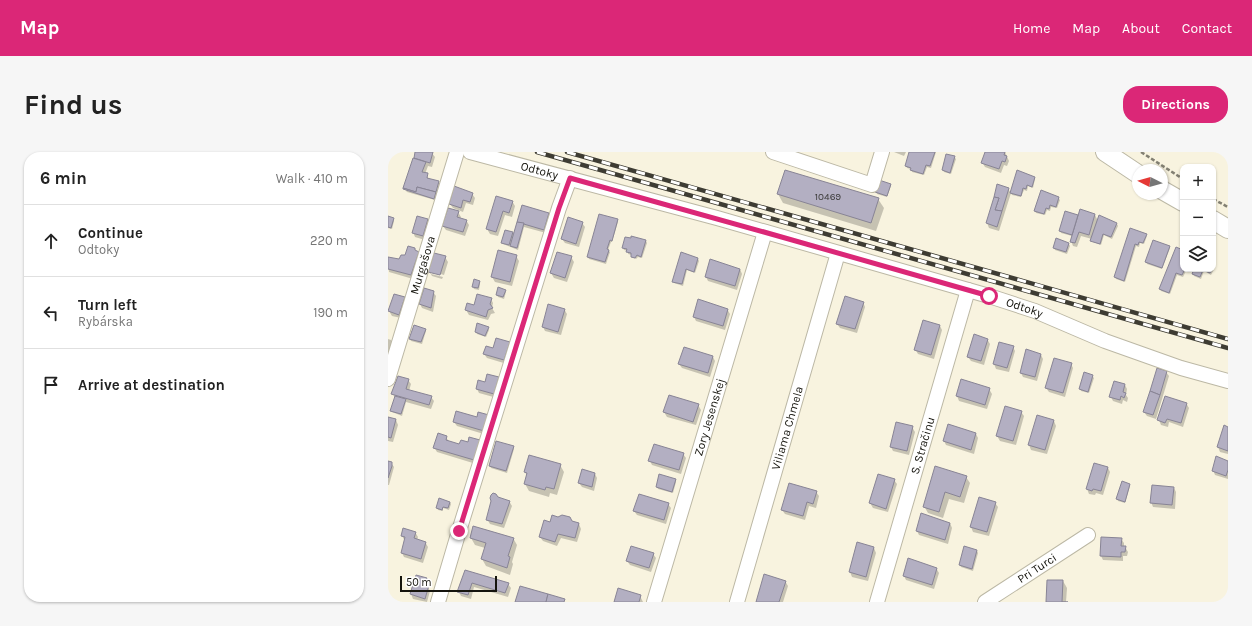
<!DOCTYPE html>
<html lang="en">
<head>
<meta charset="utf-8">
<style>
	body { margin:0; font-family:Karla,sans-serif; background:#f6f6f6; color:#222 }
	.controls { position:absolute; right:12px; top:12px; display:grid; overflow:hidden; border-radius:8px; box-shadow:0 1px 3px #0004 }
	.controls button { width:36px; height:36px; display:grid; place-items:center; padding:0; border:0; border-bottom:1px solid #e0e0e0; background:#fff; color:#222; font:20px sans-serif }
	.compass { position:absolute; left:744px; top:12px; width:36px; height:36px; border-radius:50%; background:#fff; box-shadow:0 1px 3px #0004; rotate:276deg }
	.scale { position:absolute; left:12px; bottom:10px; width:97px; box-sizing:border-box; padding-left:4px; border:2px solid #15140d; border-top:0; font-size:11px; line-height:14px; white-space:nowrap; color:#15140d; -webkit-text-stroke:3px #fff; paint-order:stroke }
	.stop { position:absolute; width:12px; height:12px; margin:-9px; border:3px solid #db2777; border-radius:50%; background:#fff }
	.stop.end { background:#db2777; border-color:#fff; box-shadow:0 1px 4px #0008 }
	.list { margin:0; padding:0; list-style:none }
	h2 { display:flex; justify-content:space-between; align-items:center; height:52px; margin:0; padding:0 16px; font-size:17px }
	h2 small { font-size:13px; font-weight:400; color:#767676 }
	.list li { display:grid; grid-template-columns:26px 1fr auto; gap:12px; align-items:center; box-sizing:border-box; height:72px; padding:0 16px; border-top:1px solid #e0e0e0 }
	.list b { display:block; font-size:15px; white-space:nowrap }
	.list p { margin:0; font-size:13px; white-space:nowrap; color:#767676 }
	.list em { font-size:13px; font-style:normal; color:#767676 }
	.icon { flex:none; width:22px; height:22px; fill:none; stroke:currentColor; stroke-width:2; stroke-linecap:round; stroke-linejoin:round }
	.map { position:relative; flex:none; width:840px; height:450px; overflow:hidden; border-radius:16px }
	header { display:flex; align-items:center; gap:24px; box-sizing:border-box; height:56px; padding:0 20px; background:#db2777; color:#fff }
	header strong { font-size:19px }
	nav { display:flex; gap:22px; margin-inline-start:auto; font-size:14px }
	.intro { display:flex; align-items:center; justify-content:space-between; box-sizing:border-box; height:96px; padding:0 24px }
	h1 { margin:0; font-size:28px }
	.button { padding:10px 18px; border-radius:16px; background:#db2777; color:#fff; font-size:14px; font-weight:700 }
	main { display:flex; gap:24px; padding:0 24px }
	aside { flex:1; background:#fff; border-radius:16px; box-shadow:0 1px 3px #0004 }
	.map>svg:first-child { display:block }
	.shadow { fill:#0003 }
	.building { fill:#b3afc2; stroke:#888495 }
	.lines { fill:none; stroke-linecap:round; stroke-linejoin:round }
	.minor-casing { stroke:#bcb8a5; stroke-width:16 }
	.major-casing { stroke:#bcb8a5; stroke-width:20 }
	.path { stroke:#838073; stroke-width:2.5; stroke-dasharray:4 2; stroke-linecap:butt }
	.minor { stroke:#fff; stroke-width:14 }
	.major { stroke:#fff; stroke-width:18 }
	.rail-casing { stroke:#3e3c33; stroke-width:4.5 }
	.rail { stroke:#fff; stroke-width:3; stroke-dasharray:9; stroke-linecap:butt }
	.route { stroke:#db2777; stroke-width:5 }
	.labels { text-anchor:middle; stroke-width:3; stroke-linejoin:round; paint-order:stroke }
	.number-label { font-size:10px; fill:#3c3b3a }
	.street-label { font-size:12px; fill:#15140d; stroke:#fff }
</style>
</head>
<body>
<header>
<strong>Map</strong>
<nav><a>Home</a><a>Map</a><a>About</a><a>Contact</a></nav>
</header>
<div class="intro"><h1>Find us</h1><a class="button">Directions</a></div>
<main>
<aside>
<h2>6 min<small>Walk · 410 m</small></h2>
<ul class="list">
<li><svg class="icon" aria-label="ahead" viewBox="0 0 24 24"><path d="M12 20V5M6 11l6-6 6 6"/></svg><div><b>Continue</b><p>Odtoky</p></div><em>220 m</em></li>
<li><svg class="icon" aria-label="left" viewBox="0 0 24 24"><path d="M17 20v-9H6M10 6l-5 5 5 5"/></svg><div><b>Turn left</b><p>Rybárska</p></div><em>190 m</em></li>
<li><svg class="icon" aria-label="arrive" viewBox="0 0 24 24"><path d="M6 21V4h12l-3 4 3 4H6"/></svg><div><b>Arrive at destination</b></div></li>
</ul>
</aside>
<div class="map">
<svg width="840" height="450" viewBox="0 0 840 450">
	<rect width="100%" height="100%" fill="#f8f3df"/>
	<g class="shadow">
		<path d="M 28,0 L 43,0 L 47,5 L 44,15 L 40,14 L 37,22 L 41,27 L 51,30 L 53,35 L 47,48 L 19,40 L 16,36 Z"/>
		<path d="M 506,0 L 518,0 L 516,4 Z"/>
		<path d="M 522,0 L 548,0 L 543,16 L 539,15 L 536,23 L 524,20 L 523,17 L 519,16 L 518,14 Z"/>
		<path d="M 598,0 L 617,0 L 621,9 L 619,14 L 616,13 L 613,21 L 597,15 L 594,10 Z"/>
		<path d="M 566,5 L 568,7 L 563,22 L 556,20 L 555,18 Z"/>
		<path d="M 397,19 L 490,47 L 496,56 L 488,79 L 395,51 L 390,42 Z"/>
		<path d="M 629,19 L 646,25 L 647,27 L 645,36 L 640,34 L 639,39 L 636,38 L 633,45 L 624,43 L 623,41 L 611,79 L 601,76 L 599,71 L 620,37 L 623,41 Z"/>
		<path d="M 502,33 L 503,34 L 499,45 L 489,42 L 488,40 Z"/>
		<path d="M 84,42 L 87,46 L 85,53 L 78,51 L 75,60 L 65,56 L 62,52 Z"/>
		<path d="M 109,45 L 124,49 L 127,54 L 124,65 L 117,63 L 110,84 L 102,82 L 99,77 Z"/>
		<path d="M 670,46 L 672,48 L 669,56 L 663,55 L 662,59 L 659,58 L 657,63 L 648,61 L 647,59 Z"/>
		<path d="M 134,54 L 160,62 L 163,66 L 158,81 L 136,75 L 130,98 L 115,92 L 114,90 L 124,81 L 126,84 Z"/>
		<path d="M 70,60 L 73,65 L 72,67 L 78,68 L 81,73 L 77,84 L 58,78 L 55,74 Z"/>
		<path d="M 678,61 L 691,64 L 707,63 L 710,69 L 729,72 L 730,74 L 724,87 L 716,83 L 713,93 L 705,90 L 704,87 L 693,84 L 689,95 L 685,94 L 683,89 L 684,84 L 673,81 L 672,79 Z"/>
		<path d="M 0,65 L 5,67 L 6,69 L 4,77 L 0,76 Z"/>
		<path d="M 39,68 L 42,73 L 37,88 L 27,85 L 25,80 Z"/>
		<path d="M 229,68 L 230,70 L 224,90 L 223,90 L 220,98 L 222,100 L 218,112 L 201,107 L 200,105 Z"/>
		<path d="M 194,71 L 197,75 L 191,95 L 177,91 L 174,87 Z"/>
		<path d="M 743,78 L 758,83 L 759,84 L 756,92 L 752,91 L 751,95 L 748,94 L 737,130 L 728,127 L 727,125 Z"/>
		<path d="M 244,85 L 258,89 L 259,91 L 254,106 L 250,105 L 248,107 L 246,106 L 244,103 L 240,102 L 240,99 L 236,98 L 235,96 L 243,88 Z"/>
		<path d="M 681,92 L 682,94 L 679,102 L 667,98 L 666,96 Z"/>
		<path d="M 781,94 L 782,96 L 774,117 L 759,112 L 758,110 Z"/>
		<path d="M 795,99 L 795,117 L 799,117 L 795,125 L 789,123 L 782,142 L 773,139 L 772,137 Z"/>
		<path d="M 28,100 L 33,105 L 25,127 L 1,120 L 0,109 L 12,109 Z"/>
		<path d="M 111,100 L 128,104 L 131,109 L 124,134 L 107,130 L 104,125 Z"/>
		<path d="M 293,102 L 310,107 L 311,109 L 307,121 L 299,118 L 295,134 L 286,131 L 285,129 Z"/>
		<path d="M 57,105 L 60,110 L 56,123 L 43,119 L 43,122 L 55,125 L 54,127 L 44,124 L 41,119 Z"/>
		<path d="M 183,105 L 186,110 L 179,130 L 166,126 L 163,121 Z"/>
		<path d="M 825,113 L 827,115 L 823,123 L 816,119 L 813,127 L 806,124 L 805,122 L 807,117 L 825,117 Z"/>
		<path d="M 352,117 L 354,122 L 349,138 L 320,129 L 318,125 Z"/>
		<path d="M 91,130 L 92,132 L 91,138 L 86,137 L 85,135 Z"/>
		<path d="M 117,139 L 118,140 L 116,147 L 110,145 L 109,143 Z"/>
		<path d="M 45,140 L 48,144 L 45,160 L 34,156 L 32,152 Z"/>
		<path d="M 16,146 L 18,150 L 13,166 L 4,164 L 1,159 Z"/>
		<path d="M 103,147 L 105,151 L 104,156 L 107,161 L 103,162 L 100,168 L 81,163 L 78,158 Z"/>
		<path d="M 475,150 L 477,155 L 469,181 L 452,176 L 449,172 Z"/>
		<path d="M 176,157 L 179,162 L 173,183 L 157,179 L 155,175 Z"/>
		<path d="M 339,157 L 342,162 L 337,178 L 308,169 L 306,165 Z"/>
		<path d="M 552,174 L 554,178 L 546,207 L 530,202 L 527,197 Z"/>
		<path d="M 100,176 L 101,178 L 98,185 L 89,182 L 88,180 Z"/>
		<path d="M 37,177 L 38,179 L 34,192 L 23,189 L 22,187 Z"/>
		<path d="M 0,187 L 3,188 L 6,193 L 0,207 Z"/>
		<path d="M 599,187 L 602,192 L 596,213 L 583,209 L 580,205 Z"/>
		<path d="M 121,190 L 124,195 L 119,212 L 99,206 L 96,202 Z"/>
		<path d="M 612,191 L 625,195 L 627,199 L 621,220 L 608,217 L 606,212 Z"/>
		<path d="M 653,203 L 655,207 L 649,229 L 635,225 L 633,221 Z"/>
		<path d="M 325,205 L 327,209 L 322,225 L 294,216 L 291,212 Z"/>
		<path d="M 683,212 L 685,216 L 677,245 L 661,240 L 658,236 Z"/>
		<path d="M 778,220 L 781,224 L 768,267 L 759,264 L 756,260 Z"/>
		<path d="M 696,221 L 704,224 L 706,226 L 701,241 L 693,239 L 692,237 Z"/>
		<path d="M 100,223 L 111,226 L 113,231 L 109,246 L 91,241 L 89,237 L 97,232 Z"/>
		<path d="M 20,228 L 23,232 L 21,239 L 43,245 L 46,249 L 43,257 L 18,250 L 14,264 L 4,260 L 3,259 L 7,246 L 5,242 Z"/>
		<path d="M 737,233 L 739,237 L 738,243 L 740,246 L 739,250 L 735,248 L 734,252 L 725,249 L 723,245 Z"/>
		<path d="M 601,237 L 604,242 L 599,257 L 571,249 L 569,244 Z"/>
		<path d="M 798,251 L 801,256 L 795,275 L 781,270 L 780,275 L 773,273 L 771,268 Z"/>
		<path d="M 310,253 L 313,258 L 308,273 L 279,265 L 276,260 Z"/>
		<path d="M 633,260 L 636,264 L 628,293 L 612,289 L 609,284 Z"/>
		<path d="M 0,266 L 8,268 L 10,273 L 5,290 L 0,289 Z"/>
		<path d="M 89,267 L 99,283 L 69,274 L 66,270 Z"/>
		<path d="M 666,269 L 668,274 L 659,302 L 643,298 L 641,293 Z"/>
		<path d="M 560,273 L 588,282 L 590,286 L 586,302 L 558,293 L 556,289 Z"/>
		<path d="M 524,275 L 527,280 L 521,303 L 505,299 L 503,295 Z"/>
		<path d="M 837,275 L 840,276 L 840,302 L 832,300 L 830,295 Z"/>
		<path d="M 58,285 L 61,290 L 72,293 L 80,291 L 88,312 L 49,300 L 46,295 Z"/>
		<path d="M 125,295 L 126,297 L 119,321 L 103,316 L 102,314 Z"/>
		<path d="M 295,302 L 298,306 L 293,322 L 264,313 L 262,309 Z"/>
		<path d="M 0,310 L 3,311 L 6,315 L 1,333 L 0,333 Z"/>
		<path d="M 840,310 L 840,327 L 827,323 L 825,318 Z"/>
		<path d="M 172,313 L 176,320 L 169,343 L 162,341 L 161,345 L 141,339 L 137,332 L 139,324 L 137,320 Z"/>
		<path d="M 720,316 L 722,320 L 715,343 L 708,341 L 707,343 L 701,342 L 699,337 Z"/>
		<path d="M 207,322 L 209,326 L 206,339 L 194,335 L 191,331 Z"/>
		<path d="M 578,325 L 582,331 L 576,351 L 561,347 L 555,366 L 540,361 L 536,354 Z"/>
		<path d="M 287,328 L 288,330 L 285,341 L 270,337 L 269,335 Z"/>
		<path d="M 506,328 L 509,332 L 500,360 L 485,356 L 482,351 Z"/>
		<path d="M 741,332 L 742,334 L 737,351 L 730,349 L 729,347 Z"/>
		<path d="M 786,336 L 788,340 L 787,357 L 765,355 L 763,350 Z"/>
		<path d="M 428,340 L 431,344 L 428,356 L 421,354 L 417,368 L 397,362 L 394,358 Z"/>
		<path d="M 109,346 L 121,349 L 124,354 L 116,376 L 102,372 L 99,367 L 104,349 Z"/>
		<path d="M 591,346 L 607,351 L 610,355 L 601,384 L 585,380 L 583,375 Z"/>
		<path d="M 62,350 L 63,352 L 61,358 L 55,356 L 55,359 L 50,358 L 49,356 Z"/>
		<path d="M 280,352 L 283,356 L 278,372 L 249,363 L 246,359 Z"/>
		<path d="M 184,370 L 191,372 L 193,377 L 189,390 L 173,386 L 169,394 L 155,389 L 152,385 L 162,371 Z"/>
		<path d="M 562,371 L 564,376 L 560,392 L 531,383 L 529,379 Z"/>
		<path d="M 27,380 L 30,385 L 29,388 L 37,390 L 40,395 L 35,411 L 16,405 L 14,401 L 17,389 L 14,384 Z"/>
		<path d="M 83,386 L 125,386 L 129,393 L 124,410 L 125,412 L 122,423 L 98,414 L 94,407 L 97,396 L 87,393 Z"/>
		<path d="M 733,387 L 736,391 L 736,395 L 737,395 L 740,400 L 739,404 L 735,404 L 735,409 L 715,408 L 713,404 Z"/>
		<path d="M 470,392 L 486,396 L 488,401 L 480,429 L 464,425 L 462,420 Z"/>
		<path d="M 577,395 L 589,399 L 590,401 L 585,419 L 573,415 L 572,413 Z"/>
		<path d="M 265,402 L 268,406 L 263,420 L 242,413 L 239,409 Z"/>
		<path d="M 548,416 L 551,421 L 546,437 L 518,428 L 516,424 Z"/>
		<path d="M 78,419 L 120,432 L 123,436 L 120,445 L 86,435 L 83,447 L 73,444 L 71,440 Z"/>
		<path d="M 28,424 L 39,427 L 41,431 L 40,435 L 42,439 L 39,450 L 25,447 L 23,442 Z"/>
		<path d="M 397,429 L 400,434 L 395,450 L 369,450 Z"/>
		<path d="M 675,429 L 679,436 L 678,450 L 659,450 Z"/>
		<path d="M 252,444 L 255,450 L 227,450 Z"/>
	</g>
	<g class="building">
		<path d="M 27,0 L 45,0 L 42,11 L 26,6 Z"/>
		<path d="M 521,0 L 547,0 L 542,14 L 538,13 L 535,22 L 522,18 L 523,16 L 517,14 Z"/>
		<path d="M 597,0 L 617,0 L 616,3 L 619,4 L 617,10 L 614,9 L 611,17 L 593,11 Z"/>
		<path d="M 558,2 L 567,4 L 562,21 L 554,18 Z"/>
		<path d="M 25,6 L 38,10 L 34,20 L 40,21 L 39,26 L 51,29 L 48,40 L 29,35 L 28,40 L 15,36 Z"/>
		<path d="M 397,18 L 491,46 L 483,71 L 389,42 Z"/>
		<path d="M 629,18 L 647,25 L 644,35 L 639,33 L 638,37 L 635,36 L 633,44 L 622,41 Z"/>
		<path d="M 491,28 L 503,32 L 499,44 L 487,40 Z"/>
		<path d="M 609,32 L 621,36 L 614,59 L 607,58 L 611,46 L 606,45 Z"/>
		<path d="M 66,34 L 85,41 L 82,50 L 75,48 L 73,56 L 61,52 Z"/>
		<path d="M 29,35 L 48,40 L 46,47 L 15,37 L 15,36 L 28,40 Z"/>
		<path d="M 653,38 L 671,45 L 668,55 L 662,53 L 661,57 L 658,56 L 656,62 L 646,59 Z"/>
		<path d="M 108,44 L 125,49 L 121,61 L 115,59 L 108,80 L 98,77 Z"/>
		<path d="M 606,45 L 611,46 L 607,58 L 614,59 L 609,75 L 598,71 Z"/>
		<path d="M 134,53 L 161,61 L 156,78 L 129,70 Z"/>
		<path d="M 60,56 L 71,59 L 69,65 L 79,68 L 75,80 L 54,74 Z"/>
		<path d="M 692,57 L 707,62 L 701,83 L 691,80 L 687,91 L 682,90 Z"/>
		<path d="M 677,59 L 690,63 L 684,83 L 671,79 Z"/>
		<path d="M 211,62 L 230,67 L 224,89 L 222,88 L 219,97 L 221,98 L 217,110 L 199,105 Z"/>
		<path d="M 711,63 L 729,71 L 723,85 L 715,82 L 712,92 L 702,89 Z"/>
		<path d="M 0,64 L 6,66 L 3,76 L 0,75 Z"/>
		<path d="M 29,64 L 40,67 L 35,84 L 24,81 Z"/>
		<path d="M 180,65 L 195,70 L 188,92 L 173,87 Z"/>
		<path d="M 129,70 L 136,71 L 129,96 L 122,94 Z"/>
		<path d="M 742,76 L 759,82 L 755,91 L 751,90 L 750,93 L 747,92 L 736,129 L 726,125 Z"/>
		<path d="M 117,78 L 125,80 L 121,93 L 113,91 Z"/>
		<path d="M 243,84 L 258,88 L 253,105 L 249,103 L 247,106 L 243,105 L 243,101 L 238,100 L 239,97 L 234,96 L 237,85 L 243,86 Z"/>
		<path d="M 668,86 L 681,91 L 678,100 L 665,96 Z"/>
		<path d="M 765,88 L 782,94 L 774,116 L 757,110 Z"/>
		<path d="M 20,94 L 27,96 L 27,98 L 31,100 L 23,123 L 0,117 L 0,105 L 11,107 L 13,103 L 17,103 Z"/>
		<path d="M 788,95 L 795,98 L 795,117 L 797,117 L 794,123 L 788,121 L 781,141 L 771,137 Z"/>
		<path d="M 110,98 L 129,103 L 122,130 L 103,125 Z"/>
		<path d="M 169,100 L 184,104 L 177,126 L 162,121 Z"/>
		<path d="M 293,100 L 310,106 L 306,120 L 298,117 L 294,132 L 284,130 Z"/>
		<path d="M 46,101 L 58,104 L 52,123 L 40,120 Z"/>
		<path d="M 322,107 L 352,117 L 347,134 L 317,125 Z"/>
		<path d="M 806,117 L 824,117 L 822,121 L 815,118 L 812,125 L 804,122 Z"/>
		<path d="M 86,127 L 92,129 L 90,136 L 84,135 Z"/>
		<path d="M 110,135 L 118,138 L 115,145 L 108,143 Z"/>
		<path d="M 36,136 L 46,139 L 43,156 L 31,152 Z"/>
		<path d="M 6,142 L 17,145 L 11,163 L 0,159 Z"/>
		<path d="M 89,142 L 104,146 L 102,152 L 105,156 L 100,158 L 98,165 L 77,158 L 79,151 L 86,153 Z"/>
		<path d="M 457,144 L 476,150 L 467,177 L 448,172 Z"/>
		<path d="M 310,147 L 340,157 L 335,174 L 305,165 Z"/>
		<path d="M 160,152 L 177,157 L 170,180 L 154,175 Z"/>
		<path d="M 535,168 L 552,173 L 543,203 L 526,198 Z"/>
		<path d="M 89,171 L 101,175 L 97,184 L 87,180 Z"/>
		<path d="M 26,173 L 38,177 L 33,190 L 21,187 Z"/>
		<path d="M 586,182 L 600,187 L 593,209 L 579,205 Z"/>
		<path d="M 108,186 L 122,190 L 116,208 L 95,202 L 98,194 L 105,196 Z"/>
		<path d="M 611,190 L 626,194 L 619,216 L 605,212 Z"/>
		<path d="M 296,195 L 325,204 L 320,221 L 290,212 Z"/>
		<path d="M 638,197 L 653,202 L 647,225 L 632,221 Z"/>
		<path d="M 666,206 L 684,211 L 675,241 L 657,236 Z"/>
		<path d="M 769,216 L 779,219 L 772,243 L 762,239 Z"/>
		<path d="M 696,220 L 705,223 L 700,240 L 691,237 Z"/>
		<path d="M 99,222 L 111,225 L 106,242 L 88,237 L 90,228 L 97,230 Z"/>
		<path d="M 10,224 L 21,227 L 18,237 L 44,244 L 41,253 L 3,242 Z"/>
		<path d="M 573,227 L 602,236 L 597,253 L 568,244 Z"/>
		<path d="M 726,229 L 737,232 L 735,240 L 738,241 L 736,246 L 733,244 L 732,248 L 721,245 Z"/>
		<path d="M 762,239 L 772,243 L 765,263 L 755,260 Z"/>
		<path d="M 281,243 L 311,252 L 305,270 L 275,260 Z"/>
		<path d="M 7,244 L 18,247 L 13,262 L 2,259 Z"/>
		<path d="M 777,244 L 799,251 L 793,271 L 779,267 L 777,271 L 769,268 Z"/>
		<path d="M 617,254 L 634,259 L 625,289 L 608,284 Z"/>
		<path d="M 68,259 L 89,265 L 90,260 L 101,263 L 96,279 L 65,270 Z"/>
		<path d="M 649,263 L 666,268 L 657,298 L 640,293 Z"/>
		<path d="M 0,265 L 8,267 L 3,286 L 0,285 Z"/>
		<path d="M 508,270 L 525,274 L 519,299 L 502,295 Z"/>
		<path d="M 560,272 L 588,281 L 583,298 L 555,289 Z"/>
		<path d="M 836,273 L 840,275 L 840,299 L 829,295 Z"/>
		<path d="M 50,281 L 59,284 L 58,288 L 71,292 L 73,288 L 80,290 L 81,285 L 92,288 L 86,308 L 45,296 Z"/>
		<path d="M 108,289 L 126,294 L 118,319 L 101,314 Z"/>
		<path d="M 266,292 L 296,301 L 291,318 L 260,309 Z"/>
		<path d="M 141,303 L 173,312 L 166,337 L 158,335 L 157,338 L 136,332 L 139,321 L 136,320 Z"/>
		<path d="M 828,304 L 840,309 L 840,318 L 838,324 L 824,319 Z"/>
		<path d="M 0,309 L 4,310 L 4,314 L 0,326 Z"/>
		<path d="M 706,311 L 720,315 L 713,339 L 705,337 L 704,339 L 698,337 Z"/>
		<path d="M 547,314 L 579,324 L 572,345 L 557,340 L 551,360 L 535,355 Z"/>
		<path d="M 194,317 L 207,321 L 204,335 L 190,331 Z"/>
		<path d="M 271,322 L 288,327 L 284,340 L 268,335 Z"/>
		<path d="M 490,322 L 507,327 L 498,357 L 481,351 Z"/>
		<path d="M 734,329 L 742,332 L 737,350 L 728,347 Z"/>
		<path d="M 401,331 L 429,339 L 425,352 L 419,350 L 415,364 L 393,358 Z"/>
		<path d="M 764,333 L 786,335 L 784,353 L 762,351 Z"/>
		<path d="M 105,341 L 108,342 L 110,345 L 122,349 L 114,372 L 98,368 L 103,349 L 102,346 L 103,343 Z"/>
		<path d="M 251,342 L 281,351 L 276,368 L 245,359 Z"/>
		<path d="M 591,345 L 608,350 L 599,380 L 582,375 Z"/>
		<path d="M 51,346 L 62,350 L 60,356 L 55,355 L 54,358 L 48,356 Z"/>
		<path d="M 533,361 L 562,371 L 557,388 L 528,379 Z"/>
		<path d="M 164,363 L 170,365 L 174,363 L 182,365 L 184,369 L 191,371 L 187,386 L 170,382 L 167,390 L 151,385 L 156,368 L 162,370 Z"/>
		<path d="M 85,374 L 126,386 L 120,404 L 122,405 L 119,416 L 93,407 L 98,391 L 82,386 Z"/>
		<path d="M 15,376 L 28,380 L 26,386 L 38,390 L 33,407 L 13,401 L 17,385 L 13,384 Z"/>
		<path d="M 713,385 L 734,386 L 733,394 L 738,394 L 737,400 L 733,400 L 733,405 L 712,404 Z"/>
		<path d="M 469,390 L 486,395 L 478,425 L 461,420 Z"/>
		<path d="M 243,394 L 266,401 L 261,416 L 238,409 Z"/>
		<path d="M 576,394 L 589,398 L 584,417 L 571,413 Z"/>
		<path d="M 520,406 L 549,416 L 544,433 L 515,424 Z"/>
		<path d="M 77,418 L 121,431 L 117,441 L 84,431 L 80,443 L 69,440 Z"/>
		<path d="M 376,422 L 398,429 L 391,450 L 368,450 Z"/>
		<path d="M 28,423 L 39,426 L 37,432 L 41,433 L 37,447 L 22,442 Z"/>
		<path d="M 659,428 L 675,428 L 674,450 L 680,450 L 658,450 Z"/>
		<path d="M 132,434 L 160,442 L 158,450 L 127,450 Z"/>
		<path d="M 230,436 L 253,443 L 251,450 L 226,450 Z"/>
		<path d="M 160,442 L 177,447 L 176,450 L 158,450 Z"/>
	</g>
	<g class="lines">
		<g class="minor-casing">
			<g id="minor">
				<path id="s1" d="M 82,0 L 329,66 L 601,144 L 647,159 L 717,189 L 793,216 L 840,229"/>
				<path d="M 385,0 L 484,33 L 494,0"/>
				<path id="s2" d="M 0,227 L 69,0"/>
				<path d="M 50,450 L 71,379 L 171,56 L 182,26"/>
				<path id="s3" d="M 266,450 L 377,80"/>
				<path id="s4" d="M 349,450 L 450,101"/>
				<path id="s5" d="M 489,450 L 580,138"/>
				<path id="s6" d="M 597,450 L 700,383"/>
			</g>
		</g>
		<g class="major-casing">
			<g id="major">
				<path d="M 717,0 L 750,22"/>
				<path d="M 774,38 L 795,50"/>
				<path d="M 825,68 L 840,77"/>
			</g>
		</g>
		<g class="path">
			<path d="M 753,0 L 795,27"/>
			<path d="M 825,47 L 840,55"/>
		</g>
		<use href="#minor" class="minor"/>
		<use href="#major" class="major"/>
		<g class="rail-casing">
			<g id="rail">
				<path d="M 149,0 L 840,196"/>
				<path d="M 179,0 L 840,187"/>
			</g>
		</g>
		<use href="#rail" class="rail"/>
	</g>
	<g class="lines">
		<path class="route" d="M 71,379 L 171,56 L 182,26 L 376,80 L 601,144"/>
	</g>
	<g class="labels">
		<g class="number-label">
			<text x="440" y="48">10469</text>
		</g>
		<g class="street-label">
			<text dy="4" stroke="none"><textPath href="#s1" startOffset="72">Odtoky</textPath></text>
			<text dy="4" stroke="none"><textPath href="#s2" startOffset="119">Murgašova</textPath></text>
			<text dy="4" stroke="none"><textPath href="#s1" startOffset="576">Odtoky</textPath></text>
			<text dy="4" stroke="none"><textPath href="#s3" startOffset="193">Zory Jesenskej</textPath></text>
			<text dy="4" stroke="none"><textPath href="#s4" startOffset="181">Viliama Chmela</textPath></text>
			<text dy="4" stroke="none"><textPath href="#s5" startOffset="163">S. Stračinu</textPath></text>
			<text dy="4" stroke="none"><textPath href="#s6" startOffset="62">Pri Turci</textPath></text>
		</g>
	</g>
</svg>
<div class="controls">
<button>+</button>
<button>−</button>
<button><svg class="icon" aria-label="layers" viewBox="0 0 24 24"><path d="M12 4l9 5-9 5-9-5zM3 14l9 5 9-5"/></svg></button>
</div>
<svg class="compass" viewBox="-18 -18 36 36"><path d="M0-13l5 13h-10z" fill="#e53935"/><path d="M0 13l5-13h-10z" fill="#767676"/></svg>
<div class="scale">50 m</div>
<div class="stop" style="left:601px;top:144px"></div>
<div class="stop end" style="left:71px;top:379px"></div>
</div>
</main>
</body>
</html>
